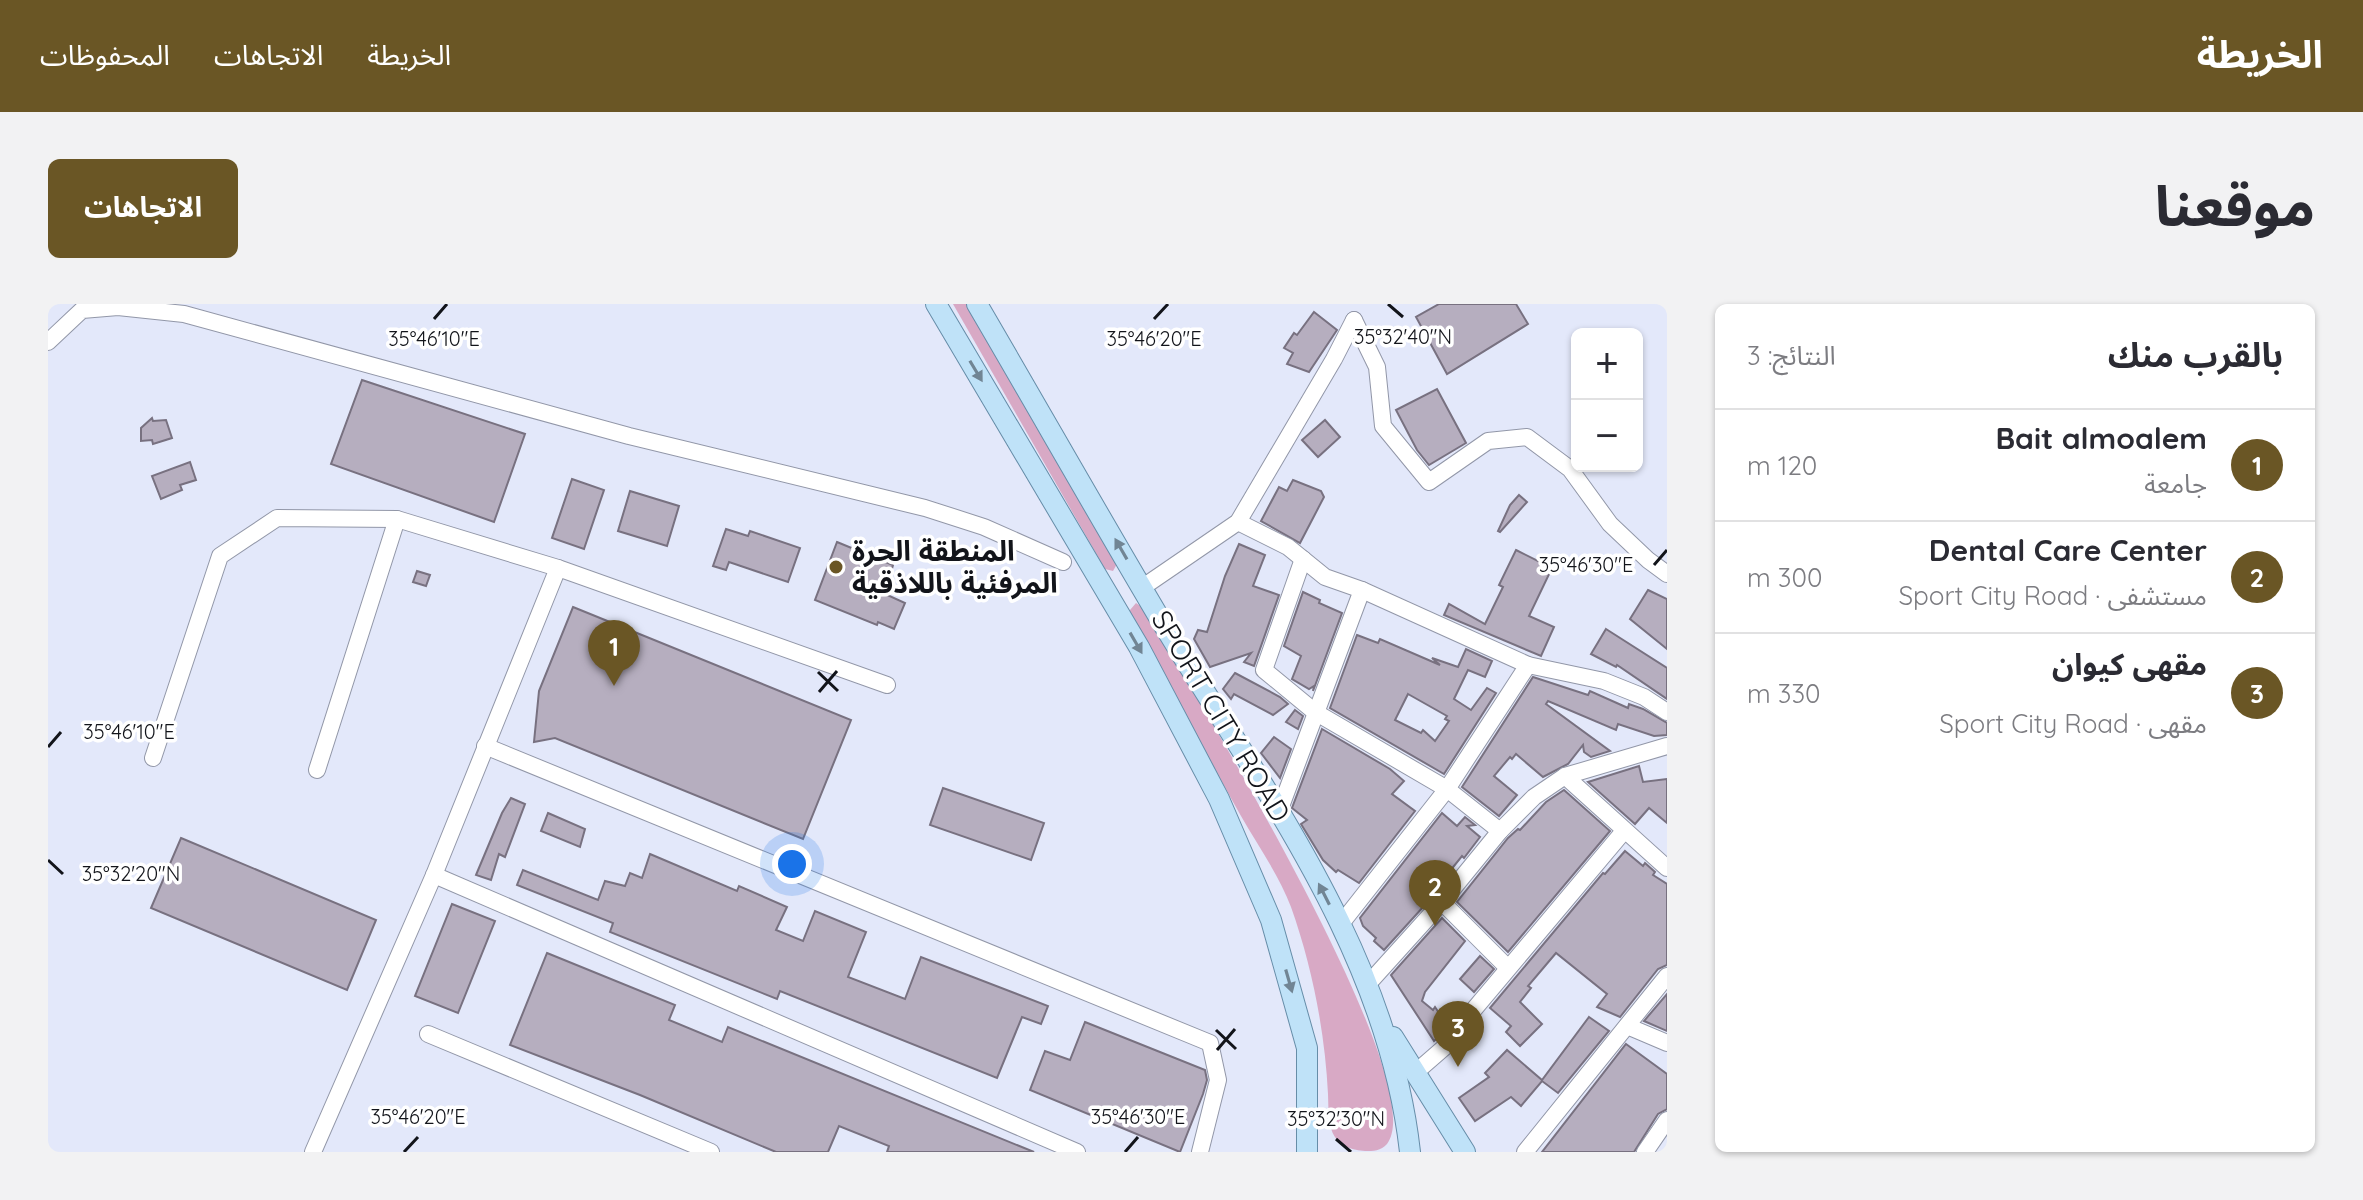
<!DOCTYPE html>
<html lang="ar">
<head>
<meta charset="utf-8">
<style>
	body { margin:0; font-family:Quicksand,"Noto Sans Arabic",sans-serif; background:#f2f2f3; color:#2b2b33; direction:rtl }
	.controls { position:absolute; right:24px; top:24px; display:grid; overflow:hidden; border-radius:12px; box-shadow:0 2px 6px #0004 }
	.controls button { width:72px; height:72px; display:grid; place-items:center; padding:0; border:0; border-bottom:2px solid #e1e1e2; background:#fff; color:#2b2b33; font:40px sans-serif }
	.you { position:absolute; left:744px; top:560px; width:28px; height:28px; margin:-20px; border:6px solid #fff; border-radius:50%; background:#1a73e8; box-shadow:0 0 0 12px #1a73e833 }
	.badge { display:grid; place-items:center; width:52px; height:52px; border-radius:50%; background:#6a5625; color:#fff; font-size:26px; font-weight:700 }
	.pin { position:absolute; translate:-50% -66px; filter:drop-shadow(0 2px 4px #0008) }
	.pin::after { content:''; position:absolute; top:42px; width:28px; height:24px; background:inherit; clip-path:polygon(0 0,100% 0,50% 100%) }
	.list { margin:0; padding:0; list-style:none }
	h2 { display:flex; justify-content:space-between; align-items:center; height:104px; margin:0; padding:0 32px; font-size:34px }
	h2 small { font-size:26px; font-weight:400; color:#7c7c81 }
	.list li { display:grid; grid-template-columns:52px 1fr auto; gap:24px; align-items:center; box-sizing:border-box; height:112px; padding:0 32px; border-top:2px solid #e1e1e2 }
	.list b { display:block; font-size:30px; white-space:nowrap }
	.list p { margin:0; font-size:26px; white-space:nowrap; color:#7c7c81 }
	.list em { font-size:26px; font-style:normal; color:#7c7c81 }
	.map { position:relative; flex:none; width:1619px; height:848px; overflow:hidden; direction:ltr; border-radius:12px }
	header { display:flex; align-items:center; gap:48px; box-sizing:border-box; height:112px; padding:0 40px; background:#6a5625; color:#fff }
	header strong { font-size:38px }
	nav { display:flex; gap:44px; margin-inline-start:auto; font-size:28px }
	.intro { display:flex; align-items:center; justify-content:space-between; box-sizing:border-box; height:192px; padding:0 48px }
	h1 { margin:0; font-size:56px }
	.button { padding:20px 36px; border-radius:12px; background:#6a5625; color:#fff; font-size:28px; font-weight:700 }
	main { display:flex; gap:48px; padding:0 48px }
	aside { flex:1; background:#fff; border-radius:12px; box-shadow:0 2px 6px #0004 }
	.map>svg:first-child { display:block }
	.green { fill:#d8a9c5 }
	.building { fill:#b6aebf; stroke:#787180; stroke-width:2; fill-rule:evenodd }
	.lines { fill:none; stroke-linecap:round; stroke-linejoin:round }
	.minor-casing { stroke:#9297a8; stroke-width:18 }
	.major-casing { stroke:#668da8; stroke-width:22 }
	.minor { stroke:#fff; stroke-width:16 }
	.major { stroke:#bfe2f8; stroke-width:20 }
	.oneway { fill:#718594 }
	.ticks { fill:none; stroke:#12141a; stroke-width:3 }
	.poi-dot { fill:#6a5625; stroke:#fff; stroke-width:3 }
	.labels { text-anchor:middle; stroke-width:7; stroke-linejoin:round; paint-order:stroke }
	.poi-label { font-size:28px; font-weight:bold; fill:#12141a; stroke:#fff; text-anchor:start }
	.street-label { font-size:28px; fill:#12141a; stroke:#fff }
	.ticks-label { font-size:20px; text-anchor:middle; fill:#12141a; stroke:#fff; stroke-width:7; stroke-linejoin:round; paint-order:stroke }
</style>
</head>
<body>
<header>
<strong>الخريطة</strong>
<nav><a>الخريطة</a><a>الاتجاهات</a><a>المحفوظات</a></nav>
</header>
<div class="intro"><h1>موقعنا</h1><a class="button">الاتجاهات</a></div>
<main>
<aside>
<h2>بالقرب منك<small>النتائج: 3</small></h2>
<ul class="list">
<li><span class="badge">1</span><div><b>Bait almoalem</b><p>جامعة</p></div><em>120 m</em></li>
<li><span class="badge">2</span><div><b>Dental Care Center</b><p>مستشفى · Sport City Road</p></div><em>300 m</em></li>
<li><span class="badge">3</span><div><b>مقهى كيوان</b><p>مقهى · Sport City Road</p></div><em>330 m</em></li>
</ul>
</aside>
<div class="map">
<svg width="1619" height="848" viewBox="0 0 1619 848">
	<rect width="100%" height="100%" fill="#e3e8fa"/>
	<g class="green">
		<path d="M 905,0 L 920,0 L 1070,258 L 1065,267 L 1057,265 Z"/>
		<path d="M 1088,299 L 1098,306 C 1139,378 1387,778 1339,840 C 1333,847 1325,847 1317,847 C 1279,844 1281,820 1280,790 C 1277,728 1264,662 1243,603 C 1232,573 1209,540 1193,512 C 1156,446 1119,380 1082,314 L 1082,306 Z"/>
	</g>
	<g class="building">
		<path d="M 1391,0 L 1468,0 L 1480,20 L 1399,70 L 1368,13 Z"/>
		<path d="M 1266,8 L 1289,26 L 1261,68 L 1239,60 L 1245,49 L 1236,44 L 1246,29 L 1249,31 Z"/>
		<path d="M 314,76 L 477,130 L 446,218 L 283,160 Z"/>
		<path d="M 1389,85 L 1418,139 L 1381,161 L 1369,146 L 1348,106 Z"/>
		<path d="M 104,114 L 105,117 L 118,116 L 124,134 L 105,140 L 104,136 L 93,137 L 93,124 Z"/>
		<path d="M 1277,116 L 1292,133 L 1270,153 L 1254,136 Z"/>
		<path d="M 142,158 L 148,176 L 132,181 L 134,186 L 113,195 L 104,172 Z"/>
		<path d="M 524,175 L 556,186 L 536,245 L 504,234 Z"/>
		<path d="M 1245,176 L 1273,187 L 1276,193 L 1252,239 L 1213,217 L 1231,183 L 1239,187 Z"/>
		<path d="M 582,187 L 631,202 L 619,242 L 570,227 Z"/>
		<path d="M 1471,191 L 1479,198 L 1452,228 L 1450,227 L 1462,201 Z"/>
		<path d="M 678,225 L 700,232 L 702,227 L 752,244 L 740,278 L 681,258 L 678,266 L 665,262 Z"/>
		<path d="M 789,238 L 845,261 L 837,290 L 857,299 L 846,325 L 830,318 L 829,321 L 767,296 Z"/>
		<path d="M 1191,240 L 1217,251 L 1205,282 L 1231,291 L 1206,362 L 1196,358 L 1203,349 L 1162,363 L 1146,335 L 1150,326 L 1159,328 L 1177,272 Z"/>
		<path d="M 1468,246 L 1504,264 L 1481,312 L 1506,323 L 1493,352 L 1396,311 L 1401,300 L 1437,320 L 1455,283 L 1451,281 Z"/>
		<path d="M 369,267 L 382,271 L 378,282 L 365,278 Z"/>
		<path d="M 1600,286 L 1619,295 L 1619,345 L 1582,315 Z"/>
		<path d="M 1255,288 L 1272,296 L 1271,299 L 1294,309 L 1265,387 L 1266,382 L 1261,385 L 1244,375 L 1253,352 L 1236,342 Z"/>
		<path d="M 525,303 L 803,416 L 755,535 L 507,434 L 486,438 L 491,387 Z"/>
		<path d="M 1558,325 L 1619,364 L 1619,395 L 1569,361 L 1568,363 L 1543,350 Z"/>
		<path d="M 1309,331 L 1330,339 L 1332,335 L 1392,361 L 1384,354 L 1410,363 L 1418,345 L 1444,357 L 1437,373 L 1420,366 L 1406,395 L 1423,406 L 1439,384 L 1448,389 L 1396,470 L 1282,404 ZM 1360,390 L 1399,412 L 1397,415 L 1401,417 L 1387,437 L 1375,426 L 1373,429 L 1347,416 Z"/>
		<path d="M 1187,369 L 1232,393 L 1240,400 L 1225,411 L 1186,390 L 1183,395 L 1175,385 Z"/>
		<path d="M 1485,373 L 1540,391 L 1542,387 L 1580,404 L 1581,400 L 1595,405 L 1619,419 L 1619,431 L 1606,432 L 1570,420 L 1568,426 L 1500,397 L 1498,400 L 1562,447 L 1543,453 L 1536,448 L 1535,441 L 1520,460 L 1495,473 L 1468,450 L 1464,455 L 1462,453 L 1446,472 L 1469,491 L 1451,512 L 1414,483 Z"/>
		<path d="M 1247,406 L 1255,412 L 1250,425 L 1238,418 Z"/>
		<path d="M 1274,425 L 1342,465 L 1356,477 L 1344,490 L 1367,507 L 1311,579 L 1290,566 L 1288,568 L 1275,556 L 1253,520 L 1259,516 L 1244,504 Z"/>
		<path d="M 1226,433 L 1243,445 L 1232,474 L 1213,449 Z"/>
		<path d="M 1591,462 L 1595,478 L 1619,475 L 1619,519 L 1601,504 L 1587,520 L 1540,478 Z"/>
		<path d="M 895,484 L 996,519 L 983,556 L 882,521 Z"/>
		<path d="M 1516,486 L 1562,527 L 1460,648 L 1409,598 L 1460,534 L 1470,525 L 1472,526 L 1498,498 Z"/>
		<path d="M 463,494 L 477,500 L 457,553 L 451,550 L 443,576 L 428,571 L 454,509 Z"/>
		<path d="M 500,509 L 537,525 L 532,543 L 493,527 Z"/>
		<path d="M 1394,509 L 1409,522 L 1417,513 L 1427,521 L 1419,522 L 1432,533 L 1416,554 L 1414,552 L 1389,583 L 1391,584 L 1386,591 L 1336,646 L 1326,637 L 1328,634 L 1315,622 L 1312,614 Z"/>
		<path d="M 133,534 L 328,616 L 299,686 L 103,604 Z"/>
		<path d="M 1577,547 L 1595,562 L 1597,559 L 1607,568 L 1605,571 L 1619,580 L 1619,661 L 1610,665 L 1572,713 L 1549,703 L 1559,690 L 1508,649 L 1480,682 L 1483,684 L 1472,698 L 1494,720 L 1472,742 L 1458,728 L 1463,722 L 1442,704 L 1555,569 L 1557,570 Z"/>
		<path d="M 602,550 L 689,587 L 691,582 L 739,603 L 728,626 L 755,637 L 767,607 L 818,628 L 800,673 L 857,695 L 873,653 L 1000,702 L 993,720 L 974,713 L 949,774 L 732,687 L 729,695 L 562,628 L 565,619 L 469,581 L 475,566 L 550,596 L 557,577 L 577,582 L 582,569 L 594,574 Z"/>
		<path d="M 404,600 L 447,617 L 410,709 L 367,692 Z"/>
		<path d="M 1394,614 L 1417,637 L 1377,688 L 1374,697 L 1385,706 L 1387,703 L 1401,724 L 1386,737 L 1343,671 Z"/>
		<path d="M 499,649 L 627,701 L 621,716 L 674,738 L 680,723 L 986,848 L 839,848 L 841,842 L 791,822 L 780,848 L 728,848 L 592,791 L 462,741 Z"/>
		<path d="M 1432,652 L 1446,665 L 1426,688 L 1412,675 Z"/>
		<path d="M 1619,690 L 1619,727 L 1596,717 Z"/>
		<path d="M 1541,713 L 1561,727 L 1510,789 L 1494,777 L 1473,802 L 1463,793 L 1427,817 L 1411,794 L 1441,773 L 1437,769 L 1459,746 L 1494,776 Z"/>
		<path d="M 1037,718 L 1157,766 L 1159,776 L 1155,790 L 1132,848 L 982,786 L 997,747 L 1022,756 Z"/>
		<path d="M 1578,740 L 1619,770 L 1619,805 L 1610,810 L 1586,848 L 1494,848 Z"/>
	</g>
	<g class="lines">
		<g class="minor-casing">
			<g id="minor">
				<path d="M 1306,16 L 1329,63 L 1335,122 L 1381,178 L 1440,137 L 1479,133 L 1522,165 L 1562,220 L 1600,256 L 1619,270"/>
				<path d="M 0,38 L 34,6 L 70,3 L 136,10 L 581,132 L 877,204 L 936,223 L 1015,258"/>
				<path d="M 1190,218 L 1240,243 L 1277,273 L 1314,286 L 1480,361 L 1556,377 L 1596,393 L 1619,408"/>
				<path d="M 1255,255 L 1216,366 L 1267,408 L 1399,485 L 1452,527"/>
				<path d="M 1095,283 L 1190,218 L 1286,55 L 1306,16"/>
				<path d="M 437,442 L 1162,739 L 1170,776 L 1152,848"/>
				<path d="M 105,454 L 172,252 L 229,214 L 349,215 L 510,264 L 839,381"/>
				<path d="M 269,466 L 349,215"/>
				<path d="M 1517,472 L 1619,564"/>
				<path d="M 1232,505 L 1314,286"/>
				<path d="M 386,571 L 1029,848"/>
				<path d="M 1394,598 L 1460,664"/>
				<path d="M 1292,621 L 1399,485 L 1480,361"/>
				<path d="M 1320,680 L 1394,598 L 1452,527 L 1486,493 L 1517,472 L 1619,442"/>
				<path d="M 1579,722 L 1619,739"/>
				<path d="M 380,730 L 663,848"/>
				<path d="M 1368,768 L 1414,728 L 1412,722 L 1576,527"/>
				<path d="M 265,848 L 386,571 L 510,264"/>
				<path d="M 1477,848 L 1619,672"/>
				<path d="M 1597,848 L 1619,816"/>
			</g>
		</g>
		<g class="major-casing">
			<g id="major">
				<path d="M 888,0 L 1091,343 L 1171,495 L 1223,616 L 1259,744 L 1259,848"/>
				<path d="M 929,0 C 991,106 1052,214 1115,320 C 1215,486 1340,649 1362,848"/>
				<path d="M 1345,733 L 1417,848"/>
			</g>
		</g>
		<use href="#minor" class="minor"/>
		<use href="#major" class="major"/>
	</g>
	<defs><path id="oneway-solid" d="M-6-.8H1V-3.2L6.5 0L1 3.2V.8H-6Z" transform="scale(2)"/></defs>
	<g class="oneway">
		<use href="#oneway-solid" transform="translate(928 67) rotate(59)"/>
		<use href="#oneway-solid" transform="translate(1073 245) rotate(-120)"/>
		<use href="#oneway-solid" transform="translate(1088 339) rotate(60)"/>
		<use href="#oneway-solid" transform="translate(1276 590) rotate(-117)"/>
		<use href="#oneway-solid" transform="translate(1241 677) rotate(74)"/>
	</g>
	<path class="ticks" d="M 1340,0 L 1355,13M 386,15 L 399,0M 1106,15 L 1120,0M 1606,261 L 1619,246M 770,368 L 790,387M 771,388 L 789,367M 0,443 L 13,428M 0,556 L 15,570M 1168,726 L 1188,745M 1169,746 L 1187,725M 1288,835 L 1303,848M 356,848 L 370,833M 1077,848 L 1090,833"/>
	<circle class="poi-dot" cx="788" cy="263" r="8"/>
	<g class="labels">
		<g class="poi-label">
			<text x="804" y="257">المنطقة الحرة<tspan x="804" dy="32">المرفئية باللاذقية</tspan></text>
		</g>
		<g class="street-label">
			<text transform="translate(1173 412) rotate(59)" y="10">SPORT CITY ROAD</text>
		</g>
	</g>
	<g class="ticks-label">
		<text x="1355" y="40">35°32'40"N</text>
		<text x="386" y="42">35°46'10"E</text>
		<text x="1106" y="42">35°46'20"E</text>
		<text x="1538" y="268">35°46'30"E</text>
		<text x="81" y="435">35°46'10"E</text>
		<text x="83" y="577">35°32'20"N</text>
		<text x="370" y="820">35°46'20"E</text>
		<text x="1090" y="820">35°46'30"E</text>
		<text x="1288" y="822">35°32'30"N</text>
	</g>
</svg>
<div class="controls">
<button>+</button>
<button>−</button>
</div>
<div class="you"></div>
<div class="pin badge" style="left:566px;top:382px">1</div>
<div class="pin badge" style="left:1387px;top:622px">2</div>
<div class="pin badge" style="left:1410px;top:763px">3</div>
</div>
</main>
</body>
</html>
